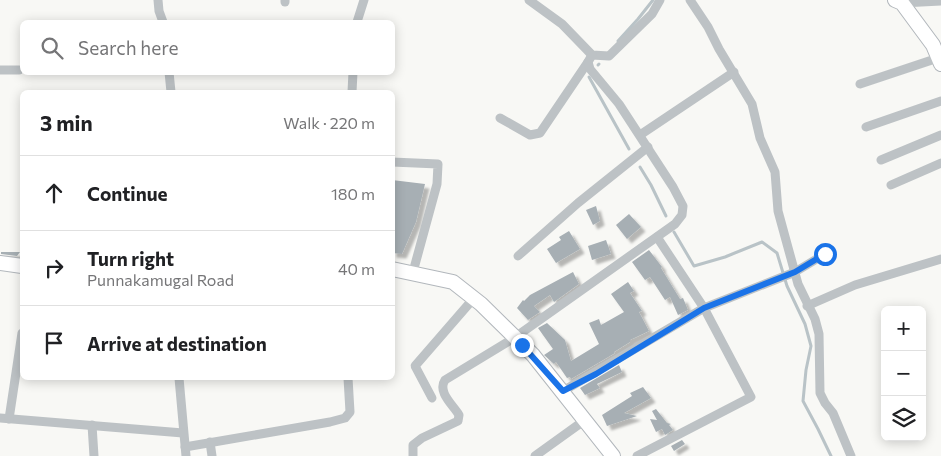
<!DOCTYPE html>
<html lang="en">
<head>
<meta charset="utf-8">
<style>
	body { margin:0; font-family:Commissioner,sans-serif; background:#f6f6f6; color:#202124 }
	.controls { position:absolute; right:15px; bottom:15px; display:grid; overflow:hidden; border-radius:8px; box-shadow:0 2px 12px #0003 }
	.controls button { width:45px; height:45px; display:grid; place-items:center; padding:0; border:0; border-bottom:1px solid #e0e0e0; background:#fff; color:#202124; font:25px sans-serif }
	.stop { position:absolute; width:15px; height:15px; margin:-11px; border:4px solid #1a73e8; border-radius:50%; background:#fff }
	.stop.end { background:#1a73e8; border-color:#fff; box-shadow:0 1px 5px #0008 }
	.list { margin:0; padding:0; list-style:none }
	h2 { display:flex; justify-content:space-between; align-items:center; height:65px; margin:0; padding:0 20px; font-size:21px }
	h2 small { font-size:16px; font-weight:400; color:#757577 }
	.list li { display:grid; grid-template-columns:32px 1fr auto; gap:15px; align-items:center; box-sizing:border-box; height:75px; padding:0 20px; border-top:1px solid #e0e0e0 }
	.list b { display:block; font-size:19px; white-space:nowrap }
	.list p { margin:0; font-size:16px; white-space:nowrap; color:#757577 }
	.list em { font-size:16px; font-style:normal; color:#757577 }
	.icon { flex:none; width:28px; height:28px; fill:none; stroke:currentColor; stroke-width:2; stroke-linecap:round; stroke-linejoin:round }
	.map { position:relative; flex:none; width:941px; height:456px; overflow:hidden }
	.search { position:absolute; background:#fff; box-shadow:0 2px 12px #0003; left:20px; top:20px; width:375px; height:55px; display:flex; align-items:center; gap:12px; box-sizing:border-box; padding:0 18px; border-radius:8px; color:#757577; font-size:19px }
	.panel { position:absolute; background:#fff; box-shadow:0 2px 12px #0003; left:20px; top:90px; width:375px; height:290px; border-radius:8px }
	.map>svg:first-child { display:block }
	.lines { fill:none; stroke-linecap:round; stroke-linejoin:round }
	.stream { stroke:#b9c3c7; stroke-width:3 }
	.building { fill:#a7afb4; filter:url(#shadow) }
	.secondary-casing { stroke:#b2b7bc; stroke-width:16 }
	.street { stroke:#bdc2c5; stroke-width:9 }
	.secondary { stroke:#fff; stroke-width:14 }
	.route { stroke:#1a73e8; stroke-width:6 }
</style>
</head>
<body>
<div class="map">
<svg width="941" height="456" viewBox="0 0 941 456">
	<defs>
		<filter id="shadow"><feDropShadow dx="4.5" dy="4.5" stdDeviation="1" flood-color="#0004"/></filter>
	</defs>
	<rect width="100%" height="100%" fill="#f8f8f5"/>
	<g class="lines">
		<g class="stream">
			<path d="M 618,41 L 638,19 L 653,0"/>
			<path d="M 598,65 L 599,64"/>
			<path d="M 589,77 L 629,149"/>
			<path d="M 640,167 L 651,185 L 666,216"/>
			<path d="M 674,232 L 694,266 L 725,257 L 762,242 L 777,253 L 787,286 L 805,324 L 811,346 L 806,370 L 803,401 L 818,429 L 831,456"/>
		</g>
	</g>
	<g class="building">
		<path d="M 392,180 L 425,184 L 416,222 L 402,254 L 392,253 Z"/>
		<path d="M 596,206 L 600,221 L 593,225 L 586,210 Z"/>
		<path d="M 629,214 L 641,227 L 627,239 L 616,225 Z"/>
		<path d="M 569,231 L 580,249 L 556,263 L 547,249 L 561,240 L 559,237 Z"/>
		<path d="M 606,240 L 611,254 L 592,260 L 588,246 Z"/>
		<path d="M 649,250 L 662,267 L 661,268 L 680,299 L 683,298 L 688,310 L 678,315 L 670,297 L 665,300 L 650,277 L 645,280 L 632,262 Z"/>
		<path d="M 1,252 L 20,252 L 17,256 L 1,254 Z"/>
		<path d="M 573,272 L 579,284 L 554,302 L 550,295 L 534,306 L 540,312 L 528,320 L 517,308 L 523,300 L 524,301 L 530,295 Z"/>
		<path d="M 628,282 L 634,291 L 630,293 L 642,311 L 639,312 L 649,331 L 630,340 L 630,342 L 614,352 L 615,353 L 571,379 L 570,377 L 567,378 L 556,362 L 554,364 L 544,355 L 553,349 L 538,328 L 547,323 L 565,340 L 571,361 L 599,344 L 589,323 L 599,319 L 601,325 L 624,312 L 611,294 Z"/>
		<path d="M 619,365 L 622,372 L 597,384 L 600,388 L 585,395 L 580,388 Z"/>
		<path d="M 643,387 L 651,398 L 624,413 L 637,416 L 607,426 L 602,415 L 632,396 L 630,393 Z"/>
		<path d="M 656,409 L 667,423 L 671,424 L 669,425 L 673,430 L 665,435 L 662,429 L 656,432 L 650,419 L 657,420 L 652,411 Z"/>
		<path d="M 682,440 L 685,444 L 674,451 L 671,446 Z"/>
	</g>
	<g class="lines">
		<g class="secondary-casing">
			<g id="secondary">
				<path d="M 895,0 L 902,3 L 933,45 L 941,64"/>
				<path d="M 0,263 L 22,266"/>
				<path d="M 392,269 L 453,282 L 481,304 L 533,355 L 613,456"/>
			</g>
		</g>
		<g class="street">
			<path d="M 158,0 L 159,11 L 163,22"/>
			<path d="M 529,0 L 562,24 L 592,55 L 609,56 L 652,14 L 660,0"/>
			<path d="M 690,0 L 708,27 L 719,49 L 752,104 L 760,138 L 775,172 L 778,211 L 798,284 L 815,319 L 819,334 L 820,393 L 825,403 L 833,413 L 851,456"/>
			<path d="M 285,2 L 285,0"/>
			<path d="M 902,3 L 941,1"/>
			<path d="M 357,22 L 364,0"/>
			<path d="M 0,70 L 19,70"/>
			<path d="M 169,72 L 171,92"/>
			<path d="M 860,84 L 938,58"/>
			<path d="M 352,92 L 353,72"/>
			<path d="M 500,118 L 530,135 L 540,133 L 588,62"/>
			<path d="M 866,127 L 941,101"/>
			<path d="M 640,135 L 734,72"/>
			<path d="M 881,160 L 941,135"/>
			<path d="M 392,162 L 438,164 L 437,184 L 413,272"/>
			<path d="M 891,185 L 941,163"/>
			<path d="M 518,256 L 578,203 L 648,147"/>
			<path d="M 807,306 L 855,285 L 941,259"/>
			<path d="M 179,378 L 186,456"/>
			<path d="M 563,391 L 704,308 L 795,272 L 825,254"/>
			<path d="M 432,398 L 415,366 L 474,298"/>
			<path d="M 0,418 L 183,433"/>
			<path d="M 9,419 L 22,333"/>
			<path d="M 92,425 L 94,456"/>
			<path d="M 210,442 L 212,456"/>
			<path d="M 185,447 L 330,422 L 345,418 L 350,412 L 348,378"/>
			<path d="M 413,456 L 413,445 L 422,438 L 458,421 L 459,415 C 453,405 437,392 445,380 L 514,338 L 675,224 L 682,215 L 683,206 L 673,187 L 619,104 L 590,69 L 588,62 L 592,55"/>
			<path d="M 535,456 L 585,420"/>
			<path d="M 637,456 L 751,397 L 704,308 L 657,237"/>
		</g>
		<use href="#secondary" class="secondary"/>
	</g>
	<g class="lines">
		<path class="route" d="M 522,345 L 563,391 L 596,374 L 704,308 L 795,272 L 825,254"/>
	</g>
</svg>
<div class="controls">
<button>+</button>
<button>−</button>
<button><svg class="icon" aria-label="layers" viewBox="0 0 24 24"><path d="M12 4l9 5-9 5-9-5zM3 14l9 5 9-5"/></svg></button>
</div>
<div class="stop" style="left:825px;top:254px"></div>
<div class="stop end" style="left:522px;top:345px"></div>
<div class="search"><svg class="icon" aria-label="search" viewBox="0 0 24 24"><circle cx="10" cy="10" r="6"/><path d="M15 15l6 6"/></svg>Search here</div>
<section class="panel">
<h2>3 min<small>Walk · 220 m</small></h2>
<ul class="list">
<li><svg class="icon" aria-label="ahead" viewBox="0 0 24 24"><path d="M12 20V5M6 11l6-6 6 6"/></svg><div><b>Continue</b></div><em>180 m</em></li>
<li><svg class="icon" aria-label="right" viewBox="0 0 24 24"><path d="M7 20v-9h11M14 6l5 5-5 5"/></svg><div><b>Turn right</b><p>Punnakamugal Road</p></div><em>40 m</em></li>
<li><svg class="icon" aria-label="arrive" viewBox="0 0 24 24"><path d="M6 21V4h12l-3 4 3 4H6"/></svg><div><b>Arrive at destination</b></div></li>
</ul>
</section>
</div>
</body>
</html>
